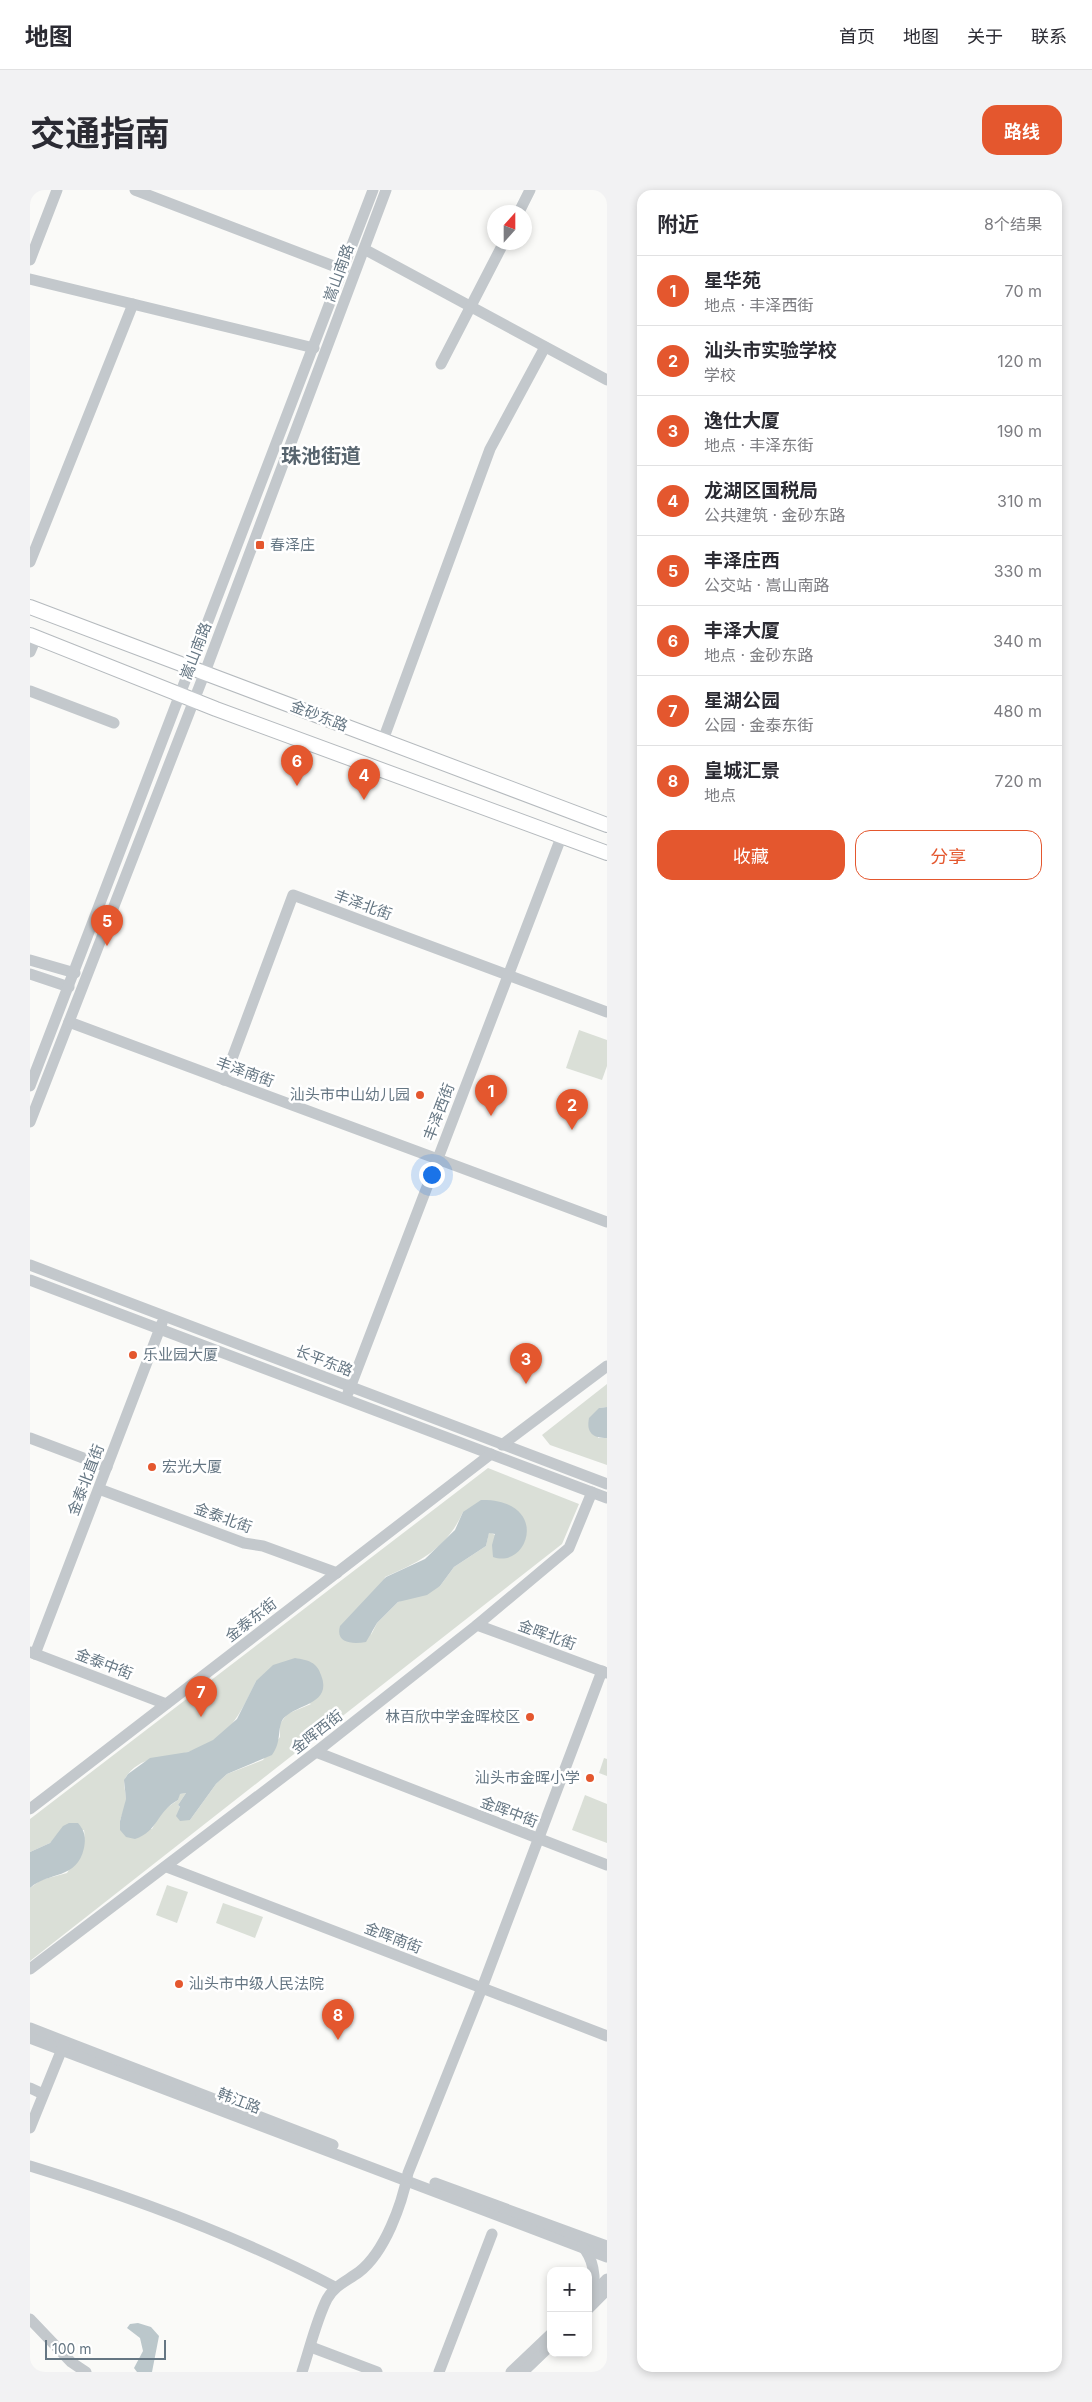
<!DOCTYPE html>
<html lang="zh">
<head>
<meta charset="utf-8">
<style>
	body { margin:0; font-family:Inter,"Noto Sans SC",sans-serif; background:#f2f2f3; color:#2b2b33 }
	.controls { position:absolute; right:15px; bottom:15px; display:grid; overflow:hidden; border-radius:10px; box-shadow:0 2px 8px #0003 }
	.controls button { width:45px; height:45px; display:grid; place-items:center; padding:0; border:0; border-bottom:1px solid #e1e1e2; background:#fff; color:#2b2b33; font:25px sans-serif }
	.compass { position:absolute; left:457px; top:15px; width:45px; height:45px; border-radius:50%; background:#fff; box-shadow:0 2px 8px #0003; rotate:21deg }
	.scale { position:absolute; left:15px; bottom:12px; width:121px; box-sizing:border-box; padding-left:5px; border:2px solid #657683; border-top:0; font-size:14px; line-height:18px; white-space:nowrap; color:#657683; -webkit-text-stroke:4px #fff; paint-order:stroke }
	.you { position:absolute; left:401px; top:984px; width:18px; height:18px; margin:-12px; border:4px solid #fff; border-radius:50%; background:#1a73e8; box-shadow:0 0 0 8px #1a73e833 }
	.badge { display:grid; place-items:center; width:32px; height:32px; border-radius:50%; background:#e4572e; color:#fff; font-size:16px; font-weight:700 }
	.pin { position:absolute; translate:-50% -41px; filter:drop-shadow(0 1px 2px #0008) }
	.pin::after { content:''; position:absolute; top:26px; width:18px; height:15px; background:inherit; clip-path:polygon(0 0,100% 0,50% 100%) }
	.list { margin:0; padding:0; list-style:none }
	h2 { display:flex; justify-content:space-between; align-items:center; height:65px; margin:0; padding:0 20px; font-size:21px }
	h2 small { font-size:16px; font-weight:400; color:#7c7c81 }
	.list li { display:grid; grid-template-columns:32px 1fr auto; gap:15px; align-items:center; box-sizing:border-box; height:70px; padding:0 20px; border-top:1px solid #e1e1e2 }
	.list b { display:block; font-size:19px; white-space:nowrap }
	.list p { margin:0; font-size:16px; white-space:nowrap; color:#7c7c81 }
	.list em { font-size:16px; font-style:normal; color:#7c7c81 }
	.actions { display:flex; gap:10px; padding:15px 20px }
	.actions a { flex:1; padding:11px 0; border:1px solid #e4572e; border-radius:15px; text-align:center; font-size:18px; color:#e4572e }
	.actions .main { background:#e4572e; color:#fff }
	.map { position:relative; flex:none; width:577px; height:2182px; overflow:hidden; border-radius:15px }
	header { display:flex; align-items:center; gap:30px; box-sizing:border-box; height:70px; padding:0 25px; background:#fff; border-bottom:1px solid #e1e1e2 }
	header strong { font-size:24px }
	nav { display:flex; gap:28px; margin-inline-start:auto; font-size:18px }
	.intro { display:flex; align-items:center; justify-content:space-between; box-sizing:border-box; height:120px; padding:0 30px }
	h1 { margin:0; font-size:35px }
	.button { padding:12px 22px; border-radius:15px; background:#e4572e; color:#fff; font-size:18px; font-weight:700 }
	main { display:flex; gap:30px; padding:0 30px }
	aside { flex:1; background:#fff; border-radius:15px; box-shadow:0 2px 8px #0003 }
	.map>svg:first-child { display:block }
	.green { fill:#dadfd7; fill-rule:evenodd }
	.water { fill:#bbc7cb }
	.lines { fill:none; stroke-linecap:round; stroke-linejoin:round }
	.major-casing { stroke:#b5babe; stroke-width:16 }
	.minor { stroke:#c3c8cc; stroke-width:11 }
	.major { stroke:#fff; stroke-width:14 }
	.poi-dot { fill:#e4572e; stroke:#fff; stroke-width:2 }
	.labels { text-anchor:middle; stroke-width:5; stroke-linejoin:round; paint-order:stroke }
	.street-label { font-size:15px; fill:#657683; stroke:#fff }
	.poi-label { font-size:15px; fill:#657683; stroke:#fff; text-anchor:start }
	.district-label { font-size:20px; font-weight:bold; fill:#57646e; stroke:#fff }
</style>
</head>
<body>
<header>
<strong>地图</strong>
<nav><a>首页</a><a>地图</a><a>关于</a><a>联系</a></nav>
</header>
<div class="intro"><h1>交通指南</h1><a class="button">路线</a></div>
<main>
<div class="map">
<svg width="577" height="2182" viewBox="0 0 577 2182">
	<rect width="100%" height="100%" fill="#fafaf8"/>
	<g class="green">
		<path d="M 549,840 L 577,850 L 577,876 L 572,890 L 536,878 Z"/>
		<path d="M 577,1194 L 577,1217 L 569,1218 L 568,1248 L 577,1248 L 577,1275 L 520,1255 L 512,1245 Z"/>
		<path d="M 458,1278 L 549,1314 L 532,1354 L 0,1771 L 0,1698 L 11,1690 L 37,1683 C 46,1669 57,1657 54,1640 L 26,1646 L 20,1653 L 0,1662 L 0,1629 ZM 433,1322 L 492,1358 L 459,1342 L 456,1356 L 424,1377 L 410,1396 L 368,1412 L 347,1433 L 341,1445 L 355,1387 C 390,1372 417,1358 433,1322 ZM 226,1491 L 281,1514 L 257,1524 L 250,1534 L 250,1547 L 233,1570 L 197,1584 L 186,1594 L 160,1630 L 148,1615 L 156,1603 L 149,1604 L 148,1610 L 131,1622 L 122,1639 L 90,1631 C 92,1624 96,1617 96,1609 C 96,1600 91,1592 98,1584 C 115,1564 136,1569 158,1562 C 199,1550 209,1526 226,1491 Z"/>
		<path d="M 574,1568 L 577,1569 L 577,1586 L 569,1583 Z"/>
		<path d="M 555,1605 L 577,1614 L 577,1653 L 542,1640 Z"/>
		<path d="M 137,1695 L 158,1702 L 147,1733 L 126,1725 Z"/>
		<path d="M 193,1713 L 233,1727 L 225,1748 L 186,1733 Z"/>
	</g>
	<g class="water">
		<path d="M 577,1217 L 577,1248 C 563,1248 556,1243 559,1228 L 569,1218 Z"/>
		<path d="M 451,1310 C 521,1309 499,1380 463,1367 L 462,1355 L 465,1344 L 459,1343 L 456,1356 L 424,1377 L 410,1396 L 397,1405 L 368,1412 L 347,1433 L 336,1452 C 323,1454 305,1454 310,1436 L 356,1387 L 395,1369 L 425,1340 L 433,1322 Z"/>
		<path d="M 265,1468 C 278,1470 287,1472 291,1485 C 303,1515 265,1514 253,1529 C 247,1538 252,1552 242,1565 L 197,1584 L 186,1594 L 160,1630 L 150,1631 L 146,1626 L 150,1617 L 148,1615 L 156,1603 L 150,1604 L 148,1610 C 125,1623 129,1641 105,1649 L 96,1647 L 90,1640 L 90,1631 L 96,1609 L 94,1590 L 98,1584 L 120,1568 L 158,1562 L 183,1550 L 207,1529 L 226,1491 L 243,1475 Z"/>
		<path d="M 39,1633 L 48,1633 C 55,1641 56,1648 54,1658 C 47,1690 19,1681 0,1698 L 0,1662 L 20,1653 L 33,1636 Z"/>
		<path d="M 108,2133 L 121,2137 L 129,2146 L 122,2182 L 107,2182 L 104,2178 L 113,2161 L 110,2148 L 97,2138 L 100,2134 Z"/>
	</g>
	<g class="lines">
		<g class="major-casing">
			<g id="major">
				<path d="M 0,417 L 577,635"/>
				<path d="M 0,445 L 186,519 L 577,663"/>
			</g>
		</g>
		<g class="minor">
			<path d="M 105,0 L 314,80"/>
			<path d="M 489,22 L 500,0"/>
			<path d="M 334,59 L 577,190"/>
			<path d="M 0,70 L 27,0"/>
			<path d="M 0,89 L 284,158"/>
			<path d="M 411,174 L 474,52"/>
			<path d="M 0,372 L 103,114"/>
			<path d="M 0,462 L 6,448"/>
			<path d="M 0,501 L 84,533"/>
			<path d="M 353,550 L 460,259 L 515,157"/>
			<path d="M 0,770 L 45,783"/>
			<path d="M 0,784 L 39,797"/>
			<path d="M 39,832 L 577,1032"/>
			<path d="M 194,890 L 263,705 L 577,822"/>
			<path d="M 0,896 L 343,0"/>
			<path d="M 0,932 L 175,482 L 356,0"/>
			<path d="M 0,1075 L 577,1294"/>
			<path d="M 0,1090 L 577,1308"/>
			<path d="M 318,1203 L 532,645"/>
			<path d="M 0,1248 L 77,1277"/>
			<path d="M 472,1255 L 577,1176"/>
			<path d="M 69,1299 L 214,1353 L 233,1356 L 307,1383"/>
			<path d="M 447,1435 L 577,1483"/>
			<path d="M 0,1462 L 136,1514"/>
			<path d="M 5,1464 L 132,1133"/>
			<path d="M 286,1562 L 577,1675"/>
			<path d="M 0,1619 L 461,1264"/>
			<path d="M 137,1677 L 577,1846"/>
			<path d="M 0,1779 L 286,1562 L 447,1435 L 539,1358 L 562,1302"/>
			<path d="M 0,1838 L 303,1955"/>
			<path d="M 0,1848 L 577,2067"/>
			<path d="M 0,1898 L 13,1904"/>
			<path d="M 0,1938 L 34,1854"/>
			<path d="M 0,1976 C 105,2008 208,2046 305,2097"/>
			<path d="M 405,1993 L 577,2056"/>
			<path d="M 552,2056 C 564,2069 565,2086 564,2102"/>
			<path d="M 562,2104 L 577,2089"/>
			<path d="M 558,2119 L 577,2100"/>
			<path d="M 0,2129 L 41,2172 L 56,2182"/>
			<path d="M 281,2157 L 347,2182"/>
			<path d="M 272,2182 C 280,2158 286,2131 297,2109 C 305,2095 317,2091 329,2082 C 355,2062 372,2014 378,1983 L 452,1798 L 572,1481"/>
			<path d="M 409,2182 L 462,2044"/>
			<path d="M 481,2182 L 521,2144"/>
			<path d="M 493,2182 L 521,2155"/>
		</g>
		<use href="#major" class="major"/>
	</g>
	<g class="poi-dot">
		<rect x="225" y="350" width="10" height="10" rx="2.5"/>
		<circle cx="390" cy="905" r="5"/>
		<circle cx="103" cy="1165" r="5"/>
		<circle cx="122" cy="1277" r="5"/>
		<circle cx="500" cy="1527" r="5"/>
		<circle cx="560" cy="1588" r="5"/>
		<circle cx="149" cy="1794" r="5"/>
	</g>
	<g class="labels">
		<g class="street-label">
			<text transform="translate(309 83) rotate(-70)" y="5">嵩山南路</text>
			<text transform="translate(166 461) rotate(-69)" y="5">嵩山南路</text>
			<text transform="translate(289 526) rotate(21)" y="5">金砂东路</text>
			<text transform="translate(333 715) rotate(20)" y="5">丰泽北街</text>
			<text transform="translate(215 882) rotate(20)" y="5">丰泽南街</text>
			<text transform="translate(409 922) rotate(-69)" y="5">丰泽西街</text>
			<text transform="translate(294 1171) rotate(21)" y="5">长平东路</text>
			<text transform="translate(56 1290) rotate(-69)" y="5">金泰北直街</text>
			<text transform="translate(193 1328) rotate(20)" y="5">金泰北街</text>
			<text transform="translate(221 1430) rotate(-38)" y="5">金泰东街</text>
			<text transform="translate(517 1445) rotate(20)" y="5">金晖北街</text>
			<text transform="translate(74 1474) rotate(21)" y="5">金泰中街</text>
			<text transform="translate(287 1542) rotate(-38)" y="5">金晖西街</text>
			<text transform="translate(479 1622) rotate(21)" y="5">金晖中街</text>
			<text transform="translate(363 1748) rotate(21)" y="5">金晖南街</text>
			<text transform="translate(209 1911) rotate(21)" y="5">韩江路</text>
		</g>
		<g class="poi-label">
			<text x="240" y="360">春泽庄</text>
			<text x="380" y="910" text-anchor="end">汕头市中山幼儿园</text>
			<text x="113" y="1170">乐业园大厦</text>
			<text x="132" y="1282">宏光大厦</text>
			<text x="490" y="1532" text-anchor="end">林百欣中学金晖校区</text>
			<text x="550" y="1593" text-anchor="end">汕头市金晖小学</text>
			<text x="159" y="1799">汕头市中级人民法院</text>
		</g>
		<g class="district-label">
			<text x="291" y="273">珠池街道</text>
		</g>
	</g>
</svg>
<div class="controls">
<button>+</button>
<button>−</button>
</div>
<svg class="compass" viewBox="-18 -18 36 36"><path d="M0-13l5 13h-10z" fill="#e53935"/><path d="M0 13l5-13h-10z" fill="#7c7c81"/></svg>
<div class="scale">100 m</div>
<div class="you"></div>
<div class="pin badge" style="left:461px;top:926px">1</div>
<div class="pin badge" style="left:542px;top:940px">2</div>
<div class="pin badge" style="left:496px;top:1194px">3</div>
<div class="pin badge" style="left:334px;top:610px">4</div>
<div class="pin badge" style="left:77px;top:756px">5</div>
<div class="pin badge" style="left:267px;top:596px">6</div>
<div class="pin badge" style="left:171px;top:1527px">7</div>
<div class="pin badge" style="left:308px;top:1850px">8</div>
</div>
<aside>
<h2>附近<small>8个结果</small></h2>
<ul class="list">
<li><span class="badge">1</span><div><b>星华苑</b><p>地点 · 丰泽西街</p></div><em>70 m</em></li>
<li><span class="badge">2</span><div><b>汕头市实验学校</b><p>学校</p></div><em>120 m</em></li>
<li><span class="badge">3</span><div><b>逸仕大厦</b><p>地点 · 丰泽东街</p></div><em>190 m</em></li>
<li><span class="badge">4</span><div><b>龙湖区国税局</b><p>公共建筑 · 金砂东路</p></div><em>310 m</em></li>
<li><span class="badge">5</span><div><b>丰泽庄西</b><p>公交站 · 嵩山南路</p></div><em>330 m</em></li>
<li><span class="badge">6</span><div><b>丰泽大厦</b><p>地点 · 金砂东路</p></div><em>340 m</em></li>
<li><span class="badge">7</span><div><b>星湖公园</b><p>公园 · 金泰东街</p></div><em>480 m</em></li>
<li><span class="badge">8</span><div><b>皇城汇景</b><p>地点</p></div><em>720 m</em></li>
</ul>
<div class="actions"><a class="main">收藏</a><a>分享</a></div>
</aside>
</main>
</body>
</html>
